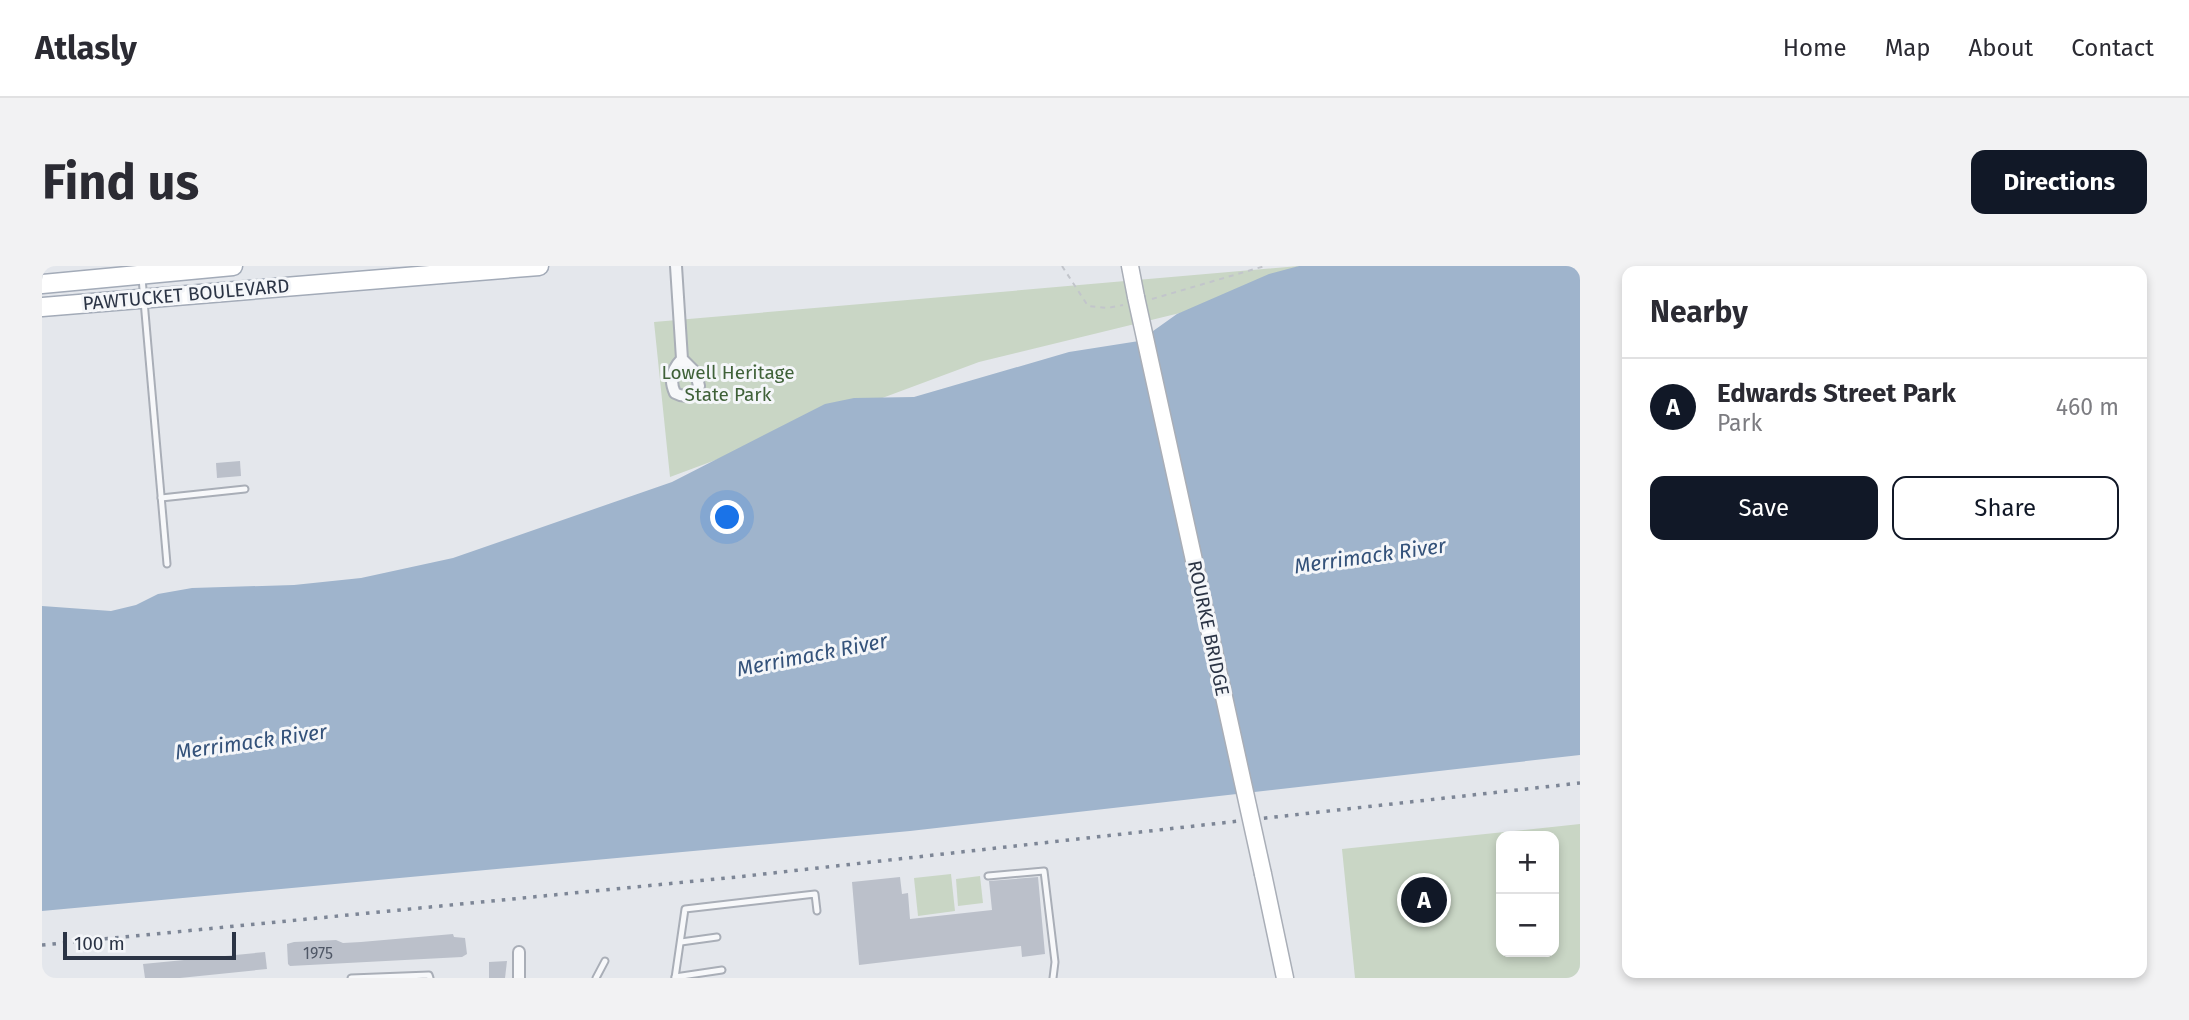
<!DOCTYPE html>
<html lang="en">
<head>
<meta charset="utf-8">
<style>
	body { margin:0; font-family:"Fira Sans",sans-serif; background:#f2f2f3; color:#2b2b33 }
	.controls { position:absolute; right:21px; bottom:21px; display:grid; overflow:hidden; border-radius:14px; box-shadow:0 4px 10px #0003 }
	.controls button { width:63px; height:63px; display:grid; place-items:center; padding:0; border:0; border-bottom:2px solid #e1e1e2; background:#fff; color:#2b2b33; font:35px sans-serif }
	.scale { position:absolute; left:21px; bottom:18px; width:173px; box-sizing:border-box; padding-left:7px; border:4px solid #2b3445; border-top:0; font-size:19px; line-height:24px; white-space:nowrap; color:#2b3445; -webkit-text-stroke:5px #f4f6f9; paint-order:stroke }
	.you { position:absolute; left:686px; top:252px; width:24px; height:24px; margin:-18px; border:5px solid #fff; border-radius:50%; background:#1a73e8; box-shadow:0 0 0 10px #1a73e833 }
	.badge { display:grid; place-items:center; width:46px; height:46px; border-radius:50%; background:#111827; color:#fff; font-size:23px; font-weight:700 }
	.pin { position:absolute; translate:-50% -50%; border:4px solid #fff; box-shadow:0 2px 7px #0006 }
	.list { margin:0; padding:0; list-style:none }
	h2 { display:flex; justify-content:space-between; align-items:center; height:91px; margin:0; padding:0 28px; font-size:30px }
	h2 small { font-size:23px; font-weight:400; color:#7c7c81 }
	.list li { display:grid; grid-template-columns:46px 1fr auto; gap:21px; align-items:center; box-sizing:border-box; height:98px; padding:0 28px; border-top:2px solid #e1e1e2 }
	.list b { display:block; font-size:26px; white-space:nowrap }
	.list p { margin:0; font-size:23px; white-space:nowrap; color:#7c7c81 }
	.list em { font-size:23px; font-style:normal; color:#7c7c81 }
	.actions { display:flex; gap:14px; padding:21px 28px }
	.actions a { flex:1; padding:16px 0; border:2px solid #111827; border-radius:14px; text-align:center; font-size:24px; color:#111827 }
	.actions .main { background:#111827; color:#fff }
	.map { position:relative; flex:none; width:1538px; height:712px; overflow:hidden; border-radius:14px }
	header { display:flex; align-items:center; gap:42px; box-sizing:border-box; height:98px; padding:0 35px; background:#fff; border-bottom:2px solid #e1e1e2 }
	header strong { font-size:33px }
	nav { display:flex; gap:38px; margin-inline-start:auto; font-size:24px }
	.intro { display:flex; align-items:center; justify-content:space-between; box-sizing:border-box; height:168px; padding:0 42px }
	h1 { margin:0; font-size:49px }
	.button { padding:18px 32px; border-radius:14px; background:#111827; color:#fff; font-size:24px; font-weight:700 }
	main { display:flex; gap:42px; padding:0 42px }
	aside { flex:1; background:#fff; border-radius:14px; box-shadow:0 4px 10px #0003 }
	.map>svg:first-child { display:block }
	.green { fill:#c9d6c5; fill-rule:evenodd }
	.water { fill:#9fb4cc }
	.building { fill:#bbc0ca }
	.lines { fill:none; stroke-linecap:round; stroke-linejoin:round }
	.service-casing { stroke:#a9aeb7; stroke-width:9 }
	.minor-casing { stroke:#a9aeb7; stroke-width:14 }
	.secondary-casing { stroke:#a9aeb7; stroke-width:19 }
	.primary-casing { stroke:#a3abb8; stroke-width:21 }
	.path { stroke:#c2c5cb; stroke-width:2; stroke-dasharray:5 5; stroke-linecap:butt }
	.service { stroke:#f7f8fa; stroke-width:5 }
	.minor { stroke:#f7f8fa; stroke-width:10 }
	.secondary { stroke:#fff; stroke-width:16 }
	.primary { stroke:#fff; stroke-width:18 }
	.rail { stroke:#7d8696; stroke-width:3.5; stroke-dasharray:3.5 7; stroke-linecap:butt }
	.secondary-bridge-casing { stroke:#a9aeb7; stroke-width:19; stroke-linecap:butt }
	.secondary-bridge { stroke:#fff; stroke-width:16 }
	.labels { text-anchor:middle; stroke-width:6; stroke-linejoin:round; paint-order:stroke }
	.number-label { font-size:16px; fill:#4f5766 }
	.street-label { font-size:19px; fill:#2b3445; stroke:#f4f6f9 }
	.park-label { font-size:19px; fill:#3f6138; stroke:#f4f6f9 }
	.water-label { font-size:21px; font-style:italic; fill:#34527a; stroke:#f4f6f9 }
</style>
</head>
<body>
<header>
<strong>Atlasly</strong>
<nav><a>Home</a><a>Map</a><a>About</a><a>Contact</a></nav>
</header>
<div class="intro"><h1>Find us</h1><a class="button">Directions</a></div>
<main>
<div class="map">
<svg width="1538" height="712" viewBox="0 0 1538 712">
	<rect width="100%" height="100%" fill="#e4e7ec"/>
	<g class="green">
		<path d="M 1257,0 L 1183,36 L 937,96 L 628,211 L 612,56 Z"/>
		<path d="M 1538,558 L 1538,712 L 1313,712 L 1300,583 ZM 1459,570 L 1512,570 L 1512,686 L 1459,686 Z"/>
		<path d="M 909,608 L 913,645 L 876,650 L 872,612 Z"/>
		<path d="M 938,610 L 941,637 L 916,640 L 914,613 Z"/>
	</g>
	<path class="water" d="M 1257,0 L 1538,0 L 1538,489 L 868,565 L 0,645 L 0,340 L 69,345 L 94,339 L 116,328 L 150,322 L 252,319 L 319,312 L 411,292 L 630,216 L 783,138 L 812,132 L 872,131 L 1027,86 L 1097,75 L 1135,48 L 1227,8 Z"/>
	<g class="building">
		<path d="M 198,195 L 199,210 L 175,212 L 174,197 Z"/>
		<path d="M 858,611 L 860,628 L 866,627 L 868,653 L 950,644 L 947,615 L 996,611 L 1003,688 L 980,691 L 979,680 L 817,699 L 810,616 Z"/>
		<path d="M 411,668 L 412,671 L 423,672 L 425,688 L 420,691 L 248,700 L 246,698 L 245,678 L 252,676 L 294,674 L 301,677 L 319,676 Z"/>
		<path d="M 223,686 L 225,703 L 138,712 L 103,712 L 101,698 Z"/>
		<path d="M 465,695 L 463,712 L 447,712 L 447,696 Z"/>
	</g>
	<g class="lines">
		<g class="service-casing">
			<g id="service">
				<path d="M 100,12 L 125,298"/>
				<path d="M 119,232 L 203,223"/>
				<path d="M 946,610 L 1002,605 L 1013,696 L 1011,712"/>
				<path d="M 639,676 L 675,671"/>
				<path d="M 633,711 L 680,704"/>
				<path d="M 309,712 L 387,709 L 388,712"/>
				<path d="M 554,712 L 563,695"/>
				<path d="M 633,712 L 643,643 L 773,628 L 775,645"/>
			</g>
		</g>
		<g class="minor-casing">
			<g id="minor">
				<path d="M 634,0 L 640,93 C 630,103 627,114 633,127 C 642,132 652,130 657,120 L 654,107 L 640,93"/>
				<path d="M 477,712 L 477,686"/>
			</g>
		</g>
		<g class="secondary-casing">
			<g id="secondary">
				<path d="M 1088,0 L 1094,31"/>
				<path d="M 1221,608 L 1243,712"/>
			</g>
		</g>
		<g class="primary-casing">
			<g id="primary">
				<path d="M 0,18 L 191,0"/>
				<path d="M 0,41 L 497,0"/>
			</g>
		</g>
		<g class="path">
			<path d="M 1020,0 L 1046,40 L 1066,42 L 1081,39"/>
			<path d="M 1110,33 L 1223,0"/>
		</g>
		<use href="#service" class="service"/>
		<use href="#minor" class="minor"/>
		<use href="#secondary" class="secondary"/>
		<use href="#primary" class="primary"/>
		<path class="rail" d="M 0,679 L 695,611 L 1538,517"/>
		<g class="secondary-bridge-casing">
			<path id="secondary-bridge" d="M 1094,31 L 1221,608"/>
		</g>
		<use href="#secondary-bridge" class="secondary-bridge"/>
	</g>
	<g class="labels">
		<g class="number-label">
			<text x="276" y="693">1975</text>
		</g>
		<g class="street-label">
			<text transform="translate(144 28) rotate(-5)" y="7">PAWTUCKET BOULEVARD</text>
			<text transform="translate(1167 362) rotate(78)" y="7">ROURKE BRIDGE</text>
		</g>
		<g class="park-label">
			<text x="686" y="113">Lowell Heritage<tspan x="686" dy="22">State Park</tspan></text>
		</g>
		<g class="water-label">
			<text transform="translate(1328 290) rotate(-8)" y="7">Merrimack River</text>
			<text transform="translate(770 389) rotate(-11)" y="7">Merrimack River</text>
			<text transform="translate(209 476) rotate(-8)" y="7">Merrimack River</text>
		</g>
	</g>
</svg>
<div class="controls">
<button>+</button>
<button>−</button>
</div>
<div class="scale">100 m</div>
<div class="you"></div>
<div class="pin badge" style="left:1382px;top:634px">A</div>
</div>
<aside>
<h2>Nearby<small></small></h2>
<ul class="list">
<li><span class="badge">A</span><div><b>Edwards Street Park</b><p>Park</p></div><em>460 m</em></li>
</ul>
<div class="actions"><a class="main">Save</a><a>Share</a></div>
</aside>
</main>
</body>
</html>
